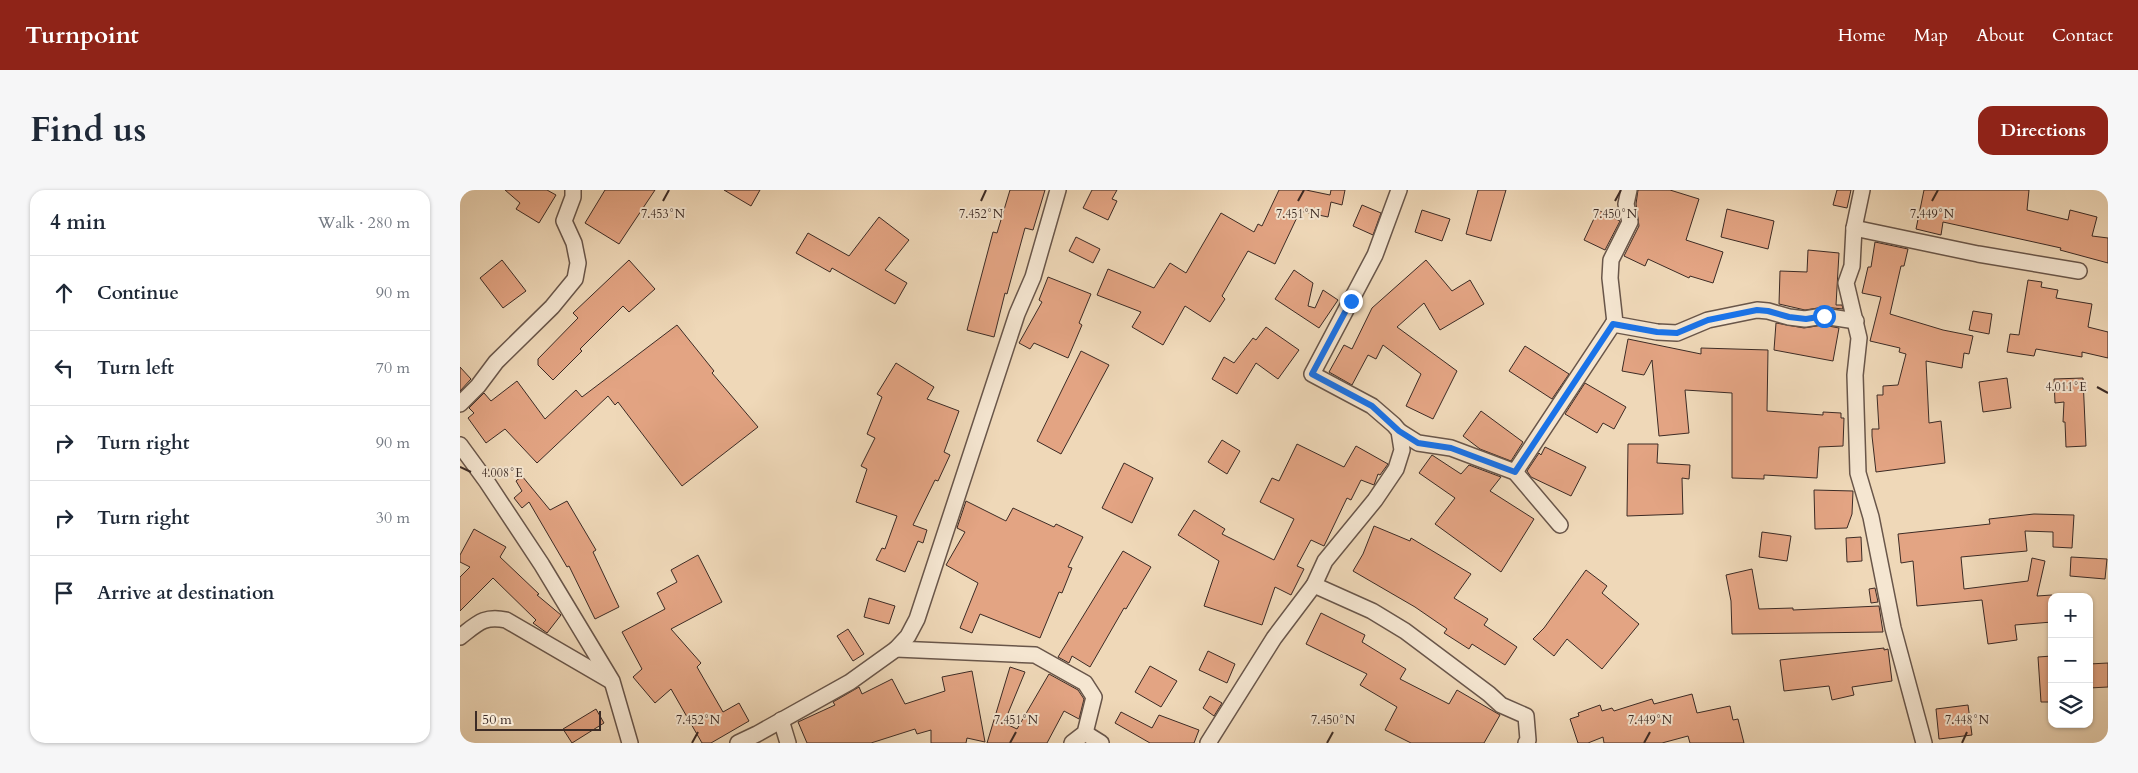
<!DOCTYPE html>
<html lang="en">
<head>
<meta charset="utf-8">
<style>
	body { margin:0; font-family:Cardo,serif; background:#f6f6f7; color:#1f2937 }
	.controls { position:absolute; right:15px; bottom:15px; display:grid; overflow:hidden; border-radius:10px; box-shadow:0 1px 4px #0004 }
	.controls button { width:45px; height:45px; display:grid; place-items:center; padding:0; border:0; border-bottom:1px solid #e0e1e3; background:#fff; color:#1f2937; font:25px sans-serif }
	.scale { position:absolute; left:15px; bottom:12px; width:126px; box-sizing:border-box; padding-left:5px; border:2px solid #3c2b25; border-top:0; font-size:14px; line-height:18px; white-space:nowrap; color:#3c2b25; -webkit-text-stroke:4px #f5e6d1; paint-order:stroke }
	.stop { position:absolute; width:15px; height:15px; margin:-11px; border:4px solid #1a73e8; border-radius:50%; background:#fff }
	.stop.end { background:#1a73e8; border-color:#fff; box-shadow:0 1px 5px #0008 }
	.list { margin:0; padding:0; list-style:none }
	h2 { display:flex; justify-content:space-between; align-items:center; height:65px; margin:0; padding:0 20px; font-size:21px }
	h2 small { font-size:16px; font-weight:400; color:#747a83 }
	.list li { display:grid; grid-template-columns:32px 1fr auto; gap:15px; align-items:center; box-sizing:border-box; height:75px; padding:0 20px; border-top:1px solid #e0e1e3 }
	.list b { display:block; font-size:19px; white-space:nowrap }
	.list em { font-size:16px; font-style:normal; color:#747a83 }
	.icon { flex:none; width:28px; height:28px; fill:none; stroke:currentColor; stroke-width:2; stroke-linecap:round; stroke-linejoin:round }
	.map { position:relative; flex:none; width:1648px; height:553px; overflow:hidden; border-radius:15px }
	header { display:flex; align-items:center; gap:30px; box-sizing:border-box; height:70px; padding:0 25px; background:#8f2418; color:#fff }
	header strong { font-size:24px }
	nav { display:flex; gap:28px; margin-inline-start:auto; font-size:18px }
	.intro { display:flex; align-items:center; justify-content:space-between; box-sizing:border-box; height:120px; padding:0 30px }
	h1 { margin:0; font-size:35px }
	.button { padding:12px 22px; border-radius:15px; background:#8f2418; color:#fff; font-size:18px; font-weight:700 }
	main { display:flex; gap:30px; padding:0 30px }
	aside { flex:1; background:#fff; border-radius:15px; box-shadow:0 1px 4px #0004 }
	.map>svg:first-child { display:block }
	.building { fill:#e3a483; stroke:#3c2b25 }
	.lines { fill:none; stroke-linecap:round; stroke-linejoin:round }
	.minor-casing { stroke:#69564a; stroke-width:18 }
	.minor { stroke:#f5e6d1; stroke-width:15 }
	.route { stroke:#1a73e8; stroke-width:6 }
	.ticks { fill:none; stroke:#3c2b25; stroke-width:2 }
	.ticks-label { font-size:12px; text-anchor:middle; fill:#3c2b25; stroke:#f5e6d1; stroke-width:4; stroke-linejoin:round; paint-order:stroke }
</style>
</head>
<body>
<header>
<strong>Turnpoint</strong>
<nav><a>Home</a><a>Map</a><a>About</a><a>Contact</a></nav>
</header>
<div class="intro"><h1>Find us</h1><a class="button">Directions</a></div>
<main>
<aside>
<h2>4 min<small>Walk · 280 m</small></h2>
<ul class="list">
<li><svg class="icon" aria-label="ahead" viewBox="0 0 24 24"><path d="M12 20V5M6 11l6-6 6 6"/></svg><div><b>Continue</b></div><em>90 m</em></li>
<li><svg class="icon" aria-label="left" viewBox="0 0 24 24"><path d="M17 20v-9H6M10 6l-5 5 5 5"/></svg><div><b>Turn left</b></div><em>70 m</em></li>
<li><svg class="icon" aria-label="right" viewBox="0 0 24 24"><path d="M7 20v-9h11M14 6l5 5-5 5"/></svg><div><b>Turn right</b></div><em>90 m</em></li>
<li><svg class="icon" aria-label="right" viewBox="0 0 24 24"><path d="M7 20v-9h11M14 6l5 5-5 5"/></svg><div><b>Turn right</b></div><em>30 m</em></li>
<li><svg class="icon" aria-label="arrive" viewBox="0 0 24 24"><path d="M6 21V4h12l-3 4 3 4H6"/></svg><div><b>Arrive at destination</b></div></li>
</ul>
</aside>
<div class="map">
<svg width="1648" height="553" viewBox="0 0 1648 553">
	<rect width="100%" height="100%" fill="#efd8b8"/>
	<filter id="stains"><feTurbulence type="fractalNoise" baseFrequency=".004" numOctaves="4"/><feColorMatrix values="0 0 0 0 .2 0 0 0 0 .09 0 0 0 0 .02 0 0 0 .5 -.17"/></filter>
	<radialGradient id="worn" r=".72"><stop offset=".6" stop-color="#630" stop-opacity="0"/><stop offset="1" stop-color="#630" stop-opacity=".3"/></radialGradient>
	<g class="building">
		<path d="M 45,0 L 87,0 L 96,5 L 79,33 L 56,19 L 60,13 Z"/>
		<path d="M 145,0 L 195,0 L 159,54 L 125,33 Z"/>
		<path d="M 264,0 L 300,0 L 291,16 Z"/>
		<path d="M 550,0 L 585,0 L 573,40 L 565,38 L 547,104 L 545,103 L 534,147 L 507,140 L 533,42 L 537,43 Z"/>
		<path d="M 632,0 L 657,0 L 652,9 L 657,11 L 648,30 L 623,18 Z"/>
		<path d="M 819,0 L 846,0 L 870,5 L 871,0 L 885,0 L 882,15 L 871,12 L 868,27 L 840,21 L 815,74 L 788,61 L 762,106 L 765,109 L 750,132 L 725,116 L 703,155 L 672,137 L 681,122 L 637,105 L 648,79 L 694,98 L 710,73 L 726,83 L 761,23 L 794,42 L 798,34 L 802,36 Z"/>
		<path d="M 1018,0 L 1046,0 L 1031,51 L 1006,44 Z"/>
		<path d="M 1178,0 L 1210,0 L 1239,9 L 1226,50 L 1263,62 L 1253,93 L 1230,86 L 1229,88 L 1188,69 L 1185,76 L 1164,66 L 1179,36 L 1176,14 Z"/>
		<path d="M 1377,0 L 1391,0 L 1387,18 L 1373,15 Z"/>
		<path d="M 1464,0 L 1569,0 L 1567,20 L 1608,30 L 1610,20 L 1637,27 L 1632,46 L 1648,48 L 1648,73 L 1600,60 L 1601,58 L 1483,32 L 1481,45 L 1456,39 Z"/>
		<path d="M 902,15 L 921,23 L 913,45 L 893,36 Z"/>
		<path d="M 1267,19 L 1314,31 L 1308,59 L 1261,47 Z"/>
		<path d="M 962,20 L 990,29 L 982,51 L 955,42 Z"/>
		<path d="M 1138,20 L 1160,31 L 1145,60 L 1124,50 Z"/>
		<path d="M 419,27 L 449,50 L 425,80 L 447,93 L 435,114 L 372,78 L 370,82 L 336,63 L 348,43 L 389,66 Z"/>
		<path d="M 616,47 L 640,59 L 633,73 L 609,61 Z"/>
		<path d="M 1415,52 L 1448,59 L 1444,76 L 1441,76 L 1430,124 L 1483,140 L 1513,146 L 1509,164 L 1504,163 L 1502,178 L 1466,171 L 1469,233 L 1481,231 L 1485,273 L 1416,282 L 1412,246 L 1412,239 L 1419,239 L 1417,205 L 1423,205 L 1423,196 L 1438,195 L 1446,164 L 1439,162 L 1440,158 L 1410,151 L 1421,107 L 1402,103 L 1408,77 L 1411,77 Z"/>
		<path d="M 1348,60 L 1379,63 L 1376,115 L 1382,115 L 1383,119 L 1364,117 L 1345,120 L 1319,114 L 1320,81 L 1347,82 Z"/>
		<path d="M 42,70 L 66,101 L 43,118 L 20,88 Z"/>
		<path d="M 169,70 L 195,99 L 169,122 L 163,116 L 120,159 L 122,161 L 93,190 L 78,175 L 78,169 L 118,128 L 113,123 Z"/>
		<path d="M 966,70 L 992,101 L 1010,90 L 1024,114 L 980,140 L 964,113 L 937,137 L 997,181 L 973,229 L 946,216 L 961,184 L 923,155 L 916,169 L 908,165 L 892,195 L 869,182 L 884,155 L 892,159 L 912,118 Z"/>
		<path d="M 834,80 L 853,93 L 848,116 L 855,118 L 863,100 L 878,110 L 859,138 L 815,109 Z"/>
		<path d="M 588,87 L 631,104 L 619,133 L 622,135 L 608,168 L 574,153 L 570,159 L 559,153 L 582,112 L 579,110 Z"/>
		<path d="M 1568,90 L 1582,92 L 1581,97 L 1598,100 L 1596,108 L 1632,114 L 1628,137 L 1648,142 L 1648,168 L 1622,162 L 1622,167 L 1576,159 L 1574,166 L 1547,162 L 1550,144 L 1559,145 Z"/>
		<path d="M 1513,121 L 1532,124 L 1529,144 L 1509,140 Z"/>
		<path d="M 1316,133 L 1344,138 L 1363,135 L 1379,138 L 1373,171 L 1314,160 Z"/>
		<path d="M 217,135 L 254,181 L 252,183 L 298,237 L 222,296 L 158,212 L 155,215 L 148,206 L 77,273 L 45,239 L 26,253 L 8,228 L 14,223 L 9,218 L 24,203 L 31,211 L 57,191 L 85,229 L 116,200 L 122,207 Z"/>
		<path d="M 806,137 L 839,160 L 818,189 L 796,173 L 777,204 L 752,189 L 764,167 L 774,173 L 793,148 L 796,150 Z"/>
		<path d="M 1168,149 L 1241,164 L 1241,158 L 1308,160 L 1307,221 L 1363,225 L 1363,222 L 1381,223 L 1381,228 L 1384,228 L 1383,256 L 1359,257 L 1357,288 L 1304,285 L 1304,289 L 1272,288 L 1272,203 L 1225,200 L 1229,243 L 1199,246 L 1192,170 L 1184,185 L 1162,181 Z"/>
		<path d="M 1065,156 L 1109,184 L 1092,209 L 1049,181 Z"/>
		<path d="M 621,161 L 649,175 L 601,264 L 577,251 Z"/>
		<path d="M 436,173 L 474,197 L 467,209 L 499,221 L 484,262 L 490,265 L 478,291 L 475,290 L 453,335 L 467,340 L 463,353 L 458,351 L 445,382 L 416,370 L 422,358 L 425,359 L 437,326 L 396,312 L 407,279 L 401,276 L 415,248 L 407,244 L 422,207 L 417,204 Z"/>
		<path d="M 0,177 L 11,189 L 0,201 Z"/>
		<path d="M 1547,188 L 1551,218 L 1523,222 L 1519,192 Z"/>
		<path d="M 1623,188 L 1626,256 L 1606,257 L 1605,232 L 1603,232 L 1604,212 L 1595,213 L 1594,189 Z"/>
		<path d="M 1125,193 L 1166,217 L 1154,239 L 1143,233 L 1137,243 L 1105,224 Z"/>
		<path d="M 1021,221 L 1063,252 L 1051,271 L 1020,259 L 1003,246 Z"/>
		<path d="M 762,250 L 780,261 L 767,284 L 748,272 Z"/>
		<path d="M 837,254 L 884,277 L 896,256 L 928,274 L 920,285 L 918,284 L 914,295 L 901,290 L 891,310 L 887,308 L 864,356 L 851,350 L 837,376 L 844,379 L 831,405 L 815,397 L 802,435 L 744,416 L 759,371 L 718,345 L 734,320 L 765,339 L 762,344 L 814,370 L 834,329 L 800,312 L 812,288 L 819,291 Z"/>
		<path d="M 1168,254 L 1198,254 L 1197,273 L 1230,275 L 1229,289 L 1222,288 L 1223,324 L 1167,326 Z"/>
		<path d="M 1085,257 L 1126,277 L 1111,306 L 1071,287 L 1067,281 L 1079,263 L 1081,265 Z"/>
		<path d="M 972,265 L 1001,284 L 1009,275 L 1041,287 L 1030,301 L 1074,329 L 1041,382 L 975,334 L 995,308 L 959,283 Z"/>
		<path d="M 664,273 L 693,288 L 672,333 L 642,318 Z"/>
		<path d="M 62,286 L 90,320 L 107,311 L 136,360 L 133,362 L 159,417 L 135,429 L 109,376 L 107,377 L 69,312 L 62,318 L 54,308 L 62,301 L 56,291 Z"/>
		<path d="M 1354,300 L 1393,301 L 1392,324 L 1387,338 L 1355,339 Z"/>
		<path d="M 506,311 L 546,331 L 553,318 L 594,337 L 596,334 L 623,347 L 608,377 L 612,378 L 602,403 L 599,402 L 580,448 L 520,424 L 512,443 L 500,438 L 518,393 L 486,375 L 505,342 L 497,338 Z"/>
		<path d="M 1574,324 L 1614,325 L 1612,358 L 1593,357 L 1593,342 L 1565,341 L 1567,361 L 1501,367 L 1504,399 L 1568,391 L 1572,368 L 1585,371 L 1577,406 L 1592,405 L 1592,432 L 1555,435 L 1557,450 L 1528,454 L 1522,410 L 1457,416 L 1453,371 L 1441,373 L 1438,344 L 1530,334 L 1529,329 Z"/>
		<path d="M 914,336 L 950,351 L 951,348 L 1011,384 L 994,408 L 1028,429 L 1024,435 L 1057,457 L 1045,475 L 1012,454 L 1009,459 L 984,443 L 987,439 L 955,417 L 893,381 L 903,364 Z"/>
		<path d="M 14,339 L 46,357 L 40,367 L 79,404 L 77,405 L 101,425 L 87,443 L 73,433 L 76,430 L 33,388 L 0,421 L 0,387 L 10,377 L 0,372 L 0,365 Z"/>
		<path d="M 1302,342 L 1331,346 L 1327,371 L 1299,367 Z"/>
		<path d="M 1401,347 L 1402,371 L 1387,372 L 1386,348 Z"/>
		<path d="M 663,361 L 691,377 L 666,419 L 664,418 L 630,477 L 612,466 L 609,473 L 598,467 Z"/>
		<path d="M 238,365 L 262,412 L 211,439 L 241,473 L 237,477 L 263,522 L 279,513 L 289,531 L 251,553 L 242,553 L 211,499 L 195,513 L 173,487 L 182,479 L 162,442 L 205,419 L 197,403 L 217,392 L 211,380 Z"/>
		<path d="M 1611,367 L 1647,369 L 1645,389 L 1610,386 Z"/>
		<path d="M 1292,379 L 1299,419 L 1333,418 L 1333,420 L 1419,416 L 1423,442 L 1272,444 L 1271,411 L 1266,385 Z"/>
		<path d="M 1126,380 L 1147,396 L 1142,403 L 1179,434 L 1142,479 L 1107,449 L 1094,466 L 1073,449 L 1084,438 Z"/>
		<path d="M 1415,398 L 1418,412 L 1411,413 L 1409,399 Z"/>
		<path d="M 409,408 L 435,416 L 429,434 L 404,427 Z"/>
		<path d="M 861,423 L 905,445 L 902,452 L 946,479 L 940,489 L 989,514 L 997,500 L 1040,525 L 1024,553 L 951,553 L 925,540 L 937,517 L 900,495 L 907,484 L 846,454 Z"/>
		<path d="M 388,439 L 404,464 L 393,471 L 377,446 Z"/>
		<path d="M 1424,458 L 1424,460 L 1428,459 L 1432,491 L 1392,497 L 1394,505 L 1372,510 L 1369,496 L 1324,501 L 1320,470 Z"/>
		<path d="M 748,461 L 775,474 L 767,493 L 739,480 Z"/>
		<path d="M 1592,466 L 1592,512 L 1581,512 L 1578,467 Z"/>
		<path d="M 1648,473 L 1648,497 L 1629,498 L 1629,474 Z"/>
		<path d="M 690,476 L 717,491 L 701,517 L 675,502 Z"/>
		<path d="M 550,477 L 565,482 L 544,533 L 557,539 L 589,484 L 618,500 L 624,509 L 619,529 L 604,521 L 587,553 L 527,553 Z"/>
		<path d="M 512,481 L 525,552 L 507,548 L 506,553 L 471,553 L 471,540 L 457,544 L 455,539 L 411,553 L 347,553 L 338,532 L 375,515 L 373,512 L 399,497 L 402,504 L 432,489 L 445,514 L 485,501 L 482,487 Z"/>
		<path d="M 1232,504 L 1237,523 L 1270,516 L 1273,530 L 1278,529 L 1284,553 L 1230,553 L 1228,546 L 1202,553 L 1144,553 L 1143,547 L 1128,553 L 1118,553 L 1110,529 L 1119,526 L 1118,523 L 1140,515 L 1142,521 L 1152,518 L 1154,521 L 1192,509 L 1194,514 Z"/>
		<path d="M 750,506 L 762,513 L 754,526 L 743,518 Z"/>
		<path d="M 1508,515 L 1512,545 L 1479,549 L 1476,519 Z"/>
		<path d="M 136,519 L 144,533 L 112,553 L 103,539 Z"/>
		<path d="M 661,522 L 692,538 L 699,525 L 739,540 L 734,553 L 690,553 L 655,533 Z"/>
	</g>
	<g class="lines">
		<g class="minor-casing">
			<g id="minor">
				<path d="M 1169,0 L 1166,14 L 1170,32 L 1151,70 L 1150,88 L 1155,133 L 1153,134 L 1197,142 L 1217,143 L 1248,130 L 1297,120 L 1308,121 L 1329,127 L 1345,129 L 1363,126 L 1396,131"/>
				<path d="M 1402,0 L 1394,38 L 1392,76 L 1386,93 L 1399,148 L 1395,185 L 1398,283 L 1411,327 L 1433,438 L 1464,553"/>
				<path d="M 1394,38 L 1518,64 L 1619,81"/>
				<path d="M 0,214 L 18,196 L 36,172 L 92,117 L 115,89 L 118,73 L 114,53 L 104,31 L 113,7 L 113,0"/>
				<path d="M 939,241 L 958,253 L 991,258 L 1055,282 L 1100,335"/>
				<path d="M 0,255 L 27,292 L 82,375 L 152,491 L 170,553"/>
				<path d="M 1055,282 L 1153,134"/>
				<path d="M 854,395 L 912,421 L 945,441 L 1029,504 L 1041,515 L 1066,526 L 1068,550 L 1066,553"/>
				<path d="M 0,447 C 17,434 24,425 46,430 L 151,491"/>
				<path d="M 436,459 L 575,465 L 625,493 L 634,507 L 625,543 L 612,553"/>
				<path d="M 321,530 L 328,553"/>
				<path d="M 625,543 L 641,553"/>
				<path d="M 278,553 L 297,544 L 390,492 L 436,459 L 448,446 L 457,429 L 557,124 L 573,87 L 598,0"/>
				<path d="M 748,553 L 814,448 L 854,395 L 865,371 L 915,310 L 936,279 L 942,260 L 939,241 L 934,235 L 912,216 L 852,184 L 915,65 L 939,0"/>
			</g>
		</g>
		<use href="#minor" class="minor"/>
	</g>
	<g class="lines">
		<path class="route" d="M 891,111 L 852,184 L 912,216 L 939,241 L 958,253 L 991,258 L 1055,282 L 1153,134 L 1197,142 L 1217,143 L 1248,130 L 1297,120 L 1308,121 L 1329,127 L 1346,129 L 1364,126"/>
	</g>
	<path class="ticks" d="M 203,11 L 209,0M 521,11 L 526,0M 838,11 L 844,0M 1155,11 L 1161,0M 1472,11 L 1478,0M 1637,197 L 1648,203M 0,277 L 11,282M 232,553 L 238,542M 550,553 L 556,542M 867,553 L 873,542M 1184,553 L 1190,542M 1502,553 L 1507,542"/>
	<g class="ticks-label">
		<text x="203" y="28">7.453°N</text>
		<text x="521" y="28">7.452°N</text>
		<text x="838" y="28">7.451°N</text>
		<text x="1155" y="28">7.450°N</text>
		<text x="1472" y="28">7.449°N</text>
		<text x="1606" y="201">4.011°E</text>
		<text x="42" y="287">4.008°E</text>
		<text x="238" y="534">7.452°N</text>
		<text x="556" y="534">7.451°N</text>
		<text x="873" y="534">7.450°N</text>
		<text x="1190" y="534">7.449°N</text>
		<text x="1507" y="534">7.448°N</text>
	</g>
	<rect width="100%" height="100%" filter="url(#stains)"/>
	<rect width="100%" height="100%" fill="url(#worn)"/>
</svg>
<div class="controls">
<button>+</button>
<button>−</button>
<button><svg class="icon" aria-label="layers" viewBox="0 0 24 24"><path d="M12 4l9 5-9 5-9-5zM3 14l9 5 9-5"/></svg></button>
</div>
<div class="scale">50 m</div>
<div class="stop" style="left:1364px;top:126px"></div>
<div class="stop end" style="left:891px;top:111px"></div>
</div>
</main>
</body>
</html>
